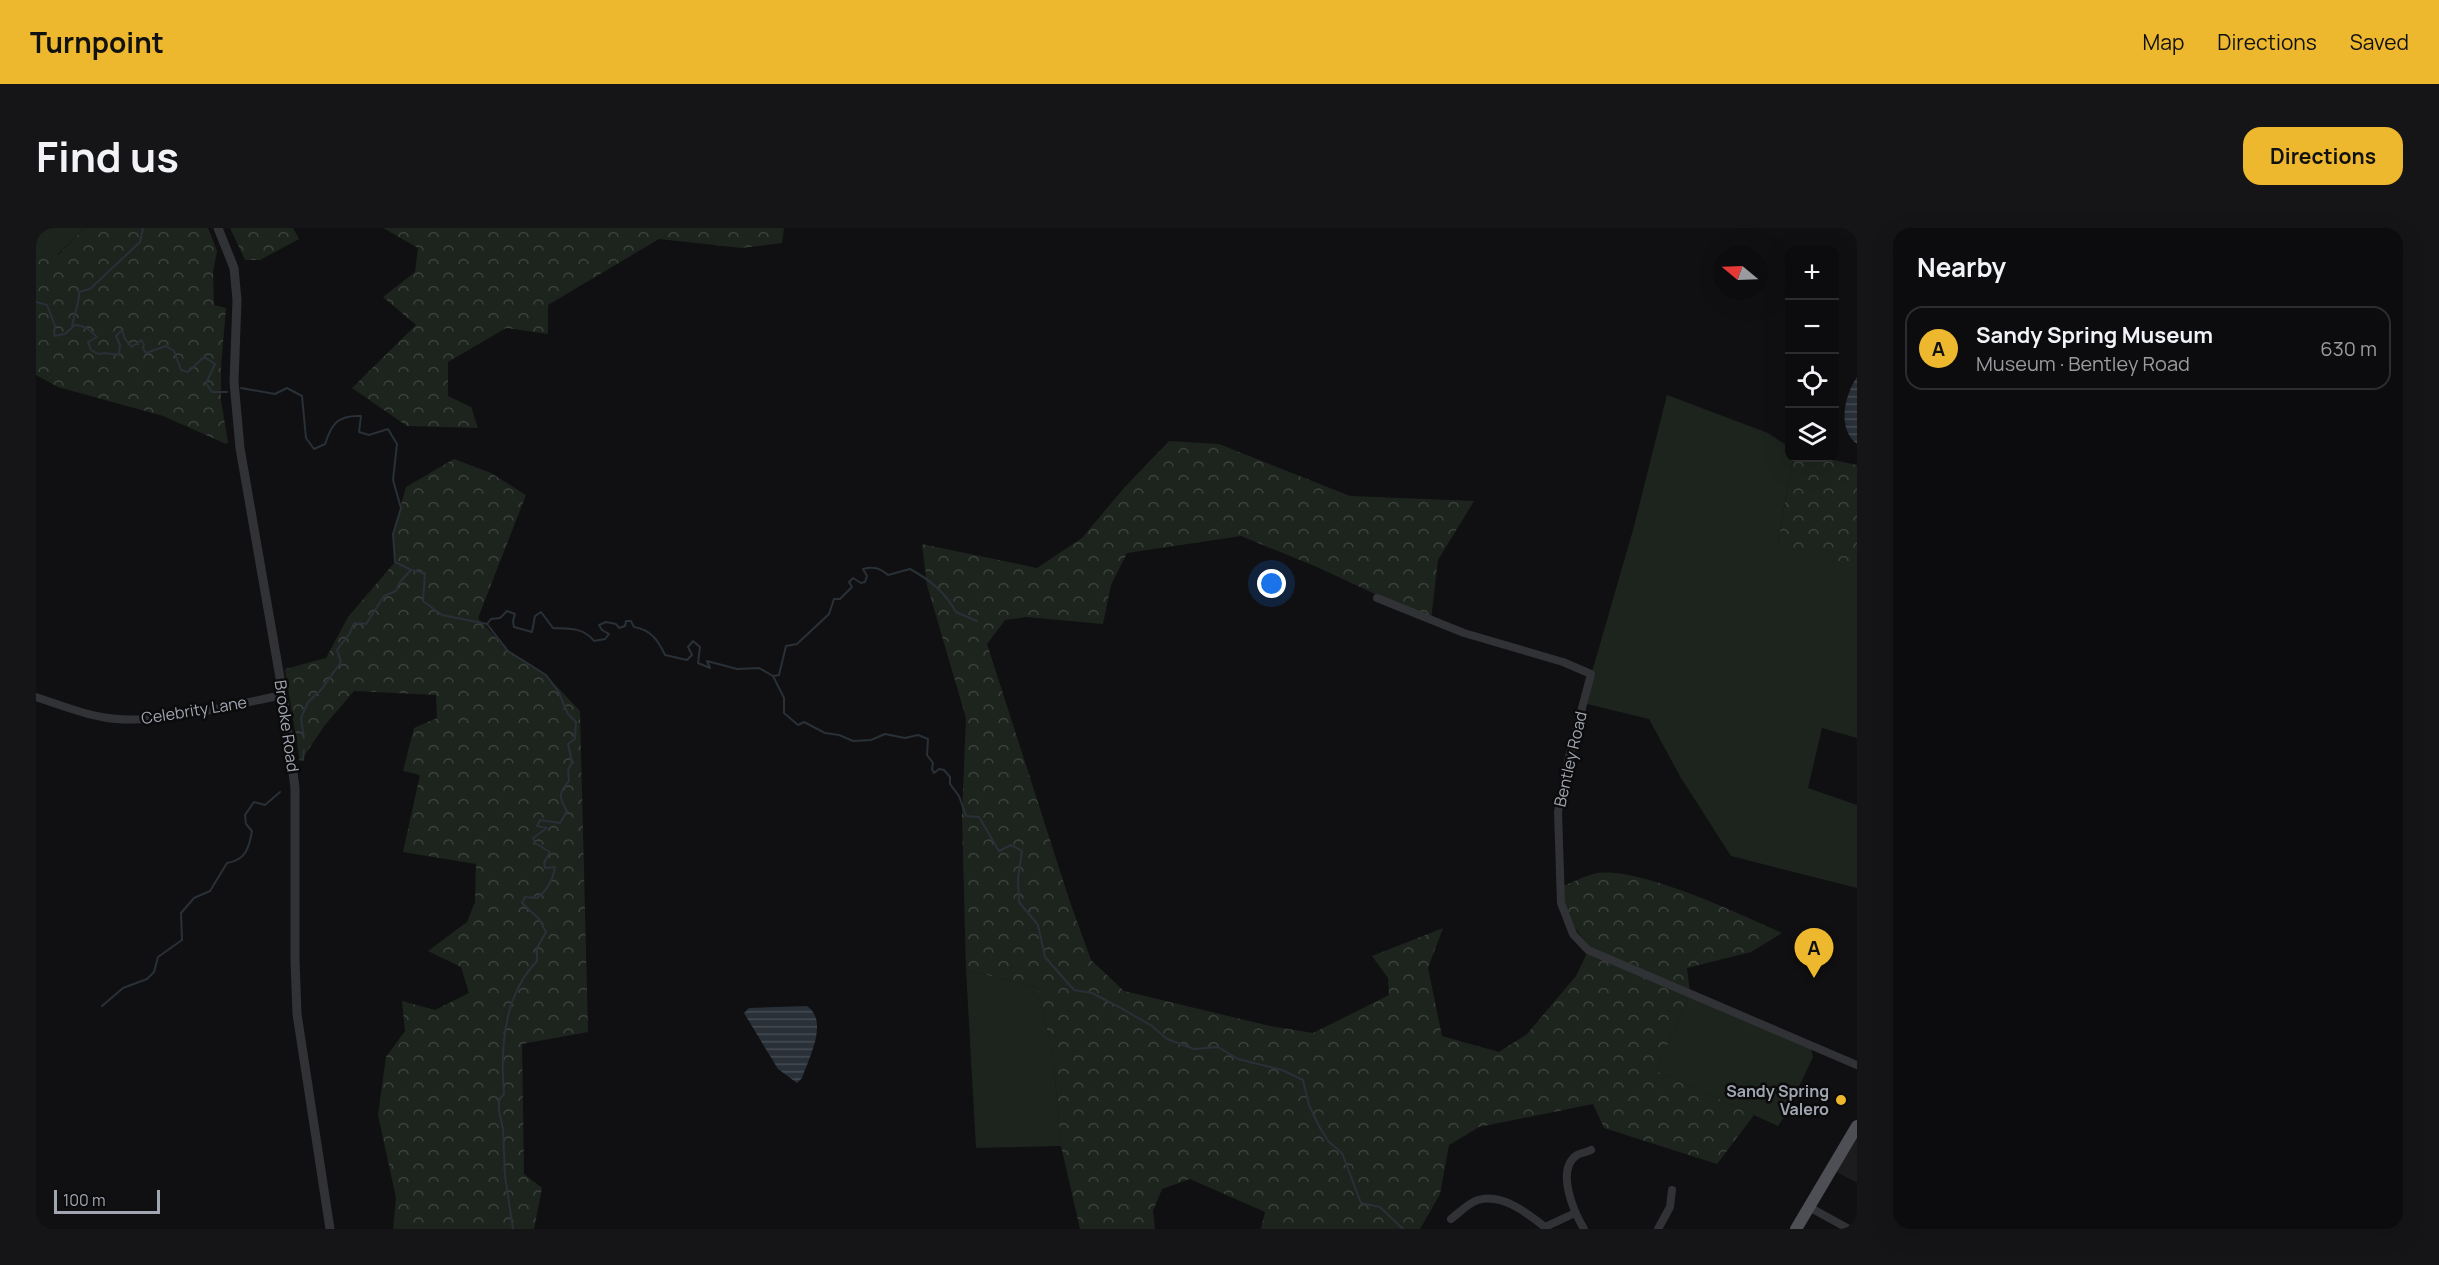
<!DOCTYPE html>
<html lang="en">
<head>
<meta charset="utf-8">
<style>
	body { margin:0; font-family:Manrope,sans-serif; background:#151517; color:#f1f3f6 }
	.controls { position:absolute; right:18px; top:18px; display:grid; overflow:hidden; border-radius:12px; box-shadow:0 6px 24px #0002 }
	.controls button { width:54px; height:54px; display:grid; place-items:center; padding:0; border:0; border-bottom:2px solid #2c2c2e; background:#0c0c0e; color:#f1f3f6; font:30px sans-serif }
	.compass { position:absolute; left:1677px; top:18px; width:54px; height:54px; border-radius:50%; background:#0c0c0e; box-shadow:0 6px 24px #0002; rotate:289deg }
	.scale { position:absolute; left:18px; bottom:15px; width:106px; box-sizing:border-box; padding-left:6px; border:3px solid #a2a6b2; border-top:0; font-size:16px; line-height:21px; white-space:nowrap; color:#a2a6b2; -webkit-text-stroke:4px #0b0b0c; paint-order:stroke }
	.you { position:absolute; left:1236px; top:356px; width:21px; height:21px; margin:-15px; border:4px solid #fff; border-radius:50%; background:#1a73e8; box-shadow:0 0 0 9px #1a73e833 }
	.badge { display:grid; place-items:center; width:39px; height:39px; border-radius:50%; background:#edb82d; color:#111; font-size:20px; font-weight:700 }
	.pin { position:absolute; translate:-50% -50px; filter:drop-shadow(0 2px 3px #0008) }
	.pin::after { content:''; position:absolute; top:32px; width:21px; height:18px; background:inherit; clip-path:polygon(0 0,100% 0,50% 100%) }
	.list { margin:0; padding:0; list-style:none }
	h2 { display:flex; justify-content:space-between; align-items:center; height:78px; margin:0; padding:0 24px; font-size:26px }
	h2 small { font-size:20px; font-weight:400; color:#9a9b9e }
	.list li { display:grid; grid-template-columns:39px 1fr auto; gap:18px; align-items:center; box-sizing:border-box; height:84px; margin:0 12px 12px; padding:0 12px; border:2px solid #2c2c2e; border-radius:18px }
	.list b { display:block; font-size:22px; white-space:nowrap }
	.list p { margin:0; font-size:20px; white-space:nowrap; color:#9a9b9e }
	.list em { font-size:20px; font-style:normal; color:#9a9b9e }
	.icon { flex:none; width:33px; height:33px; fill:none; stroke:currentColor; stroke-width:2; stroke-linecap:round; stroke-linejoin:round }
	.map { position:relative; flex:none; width:1821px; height:1001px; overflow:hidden; border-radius:18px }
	header { display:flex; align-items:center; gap:36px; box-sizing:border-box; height:84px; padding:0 30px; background:#edb82d; color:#111 }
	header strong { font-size:28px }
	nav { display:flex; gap:33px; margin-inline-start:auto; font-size:21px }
	.intro { display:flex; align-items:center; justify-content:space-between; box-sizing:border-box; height:144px; padding:0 36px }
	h1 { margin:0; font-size:42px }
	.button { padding:15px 27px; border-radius:18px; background:#edb82d; color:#111; font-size:21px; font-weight:700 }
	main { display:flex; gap:36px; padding:0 36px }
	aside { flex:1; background:#0c0c0e; border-radius:18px; box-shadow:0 6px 24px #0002 }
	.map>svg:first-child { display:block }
	.built { fill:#1c1c1e }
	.green { fill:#1d241e }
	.forest { fill:url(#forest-crowns) }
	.water { fill:url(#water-rules) }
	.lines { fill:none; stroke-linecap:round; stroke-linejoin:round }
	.stream { stroke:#293037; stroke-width:2 }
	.minor { stroke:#313236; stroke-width:8 }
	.tertiary { stroke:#313236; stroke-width:9 }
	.primary { stroke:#4d4f55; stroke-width:12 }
	.poi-dot { fill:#edb82d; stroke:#0b0b0c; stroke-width:2 }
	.labels { text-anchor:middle; stroke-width:5; stroke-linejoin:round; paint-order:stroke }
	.street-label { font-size:16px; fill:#a2a6b2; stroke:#0b0b0c }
	.poi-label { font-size:16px; font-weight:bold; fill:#a2a6b2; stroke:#0b0b0c; text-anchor:end }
</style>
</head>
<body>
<header>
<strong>Turnpoint</strong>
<nav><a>Map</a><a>Directions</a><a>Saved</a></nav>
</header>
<div class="intro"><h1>Find us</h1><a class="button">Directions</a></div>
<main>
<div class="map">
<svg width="1821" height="1001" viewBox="0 0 1821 1001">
	<defs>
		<pattern id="forest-crowns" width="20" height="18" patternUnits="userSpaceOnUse" patternTransform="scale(1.5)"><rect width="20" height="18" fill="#1d241e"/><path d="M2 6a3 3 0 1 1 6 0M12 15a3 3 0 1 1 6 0" fill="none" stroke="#3b413c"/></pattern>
		<pattern id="water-rules" width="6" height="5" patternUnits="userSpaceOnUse" patternTransform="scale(1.5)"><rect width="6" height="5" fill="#293037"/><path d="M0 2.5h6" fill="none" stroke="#454b52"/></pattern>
	</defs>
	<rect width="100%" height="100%" fill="#101012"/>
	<path class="built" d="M 1821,898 L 1821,955 L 1795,941 Z"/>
	<g class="green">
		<path d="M 0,0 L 49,0 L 21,27 L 0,14 Z"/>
		<path d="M 1631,167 L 1732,205 L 1753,219 L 1754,230 L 1757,230 L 1742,314 L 1821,342 L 1821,510 L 1786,500 L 1772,560 L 1821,577 L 1821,660 L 1695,628 L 1645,550 L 1613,491 L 1547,475 L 1597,302 Z"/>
		<path d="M 930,742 L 1001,759 L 1017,827 L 1025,918 L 940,920 Z"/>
		<path d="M 1654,765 L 1774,817 L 1777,829 L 1750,886 L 1742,898 L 1620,843 Z"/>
	</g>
	<g class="forest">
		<path d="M 49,0 L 172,0 L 181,23 L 177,44 L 178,77 L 190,80 L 185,138 L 185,173 L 192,214 L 190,216 L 127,188 L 22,159 L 0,147 L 0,14 L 22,27 Z"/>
		<path d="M 194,0 L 257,0 L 263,11 L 224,32 L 209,32 Z"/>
		<path d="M 347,0 L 748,0 L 746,15 L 706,20 L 623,11 L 512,77 L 512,106 L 470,100 L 412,134 L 412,168 L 435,179 L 442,200 L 371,198 L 316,160 L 380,97 L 347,69 L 379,44 L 382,20 Z"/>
		<path d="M 1133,213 L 1183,216 L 1314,268 L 1438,273 L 1402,332 L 1395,392 L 1281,339 L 1205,308 L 1091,325 L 1075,357 L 1067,396 L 990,389 L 969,392 L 951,416 L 1034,674 L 1055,732 L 1088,763 L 1234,798 L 1277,805 L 1353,767 L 1352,750 L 1336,728 L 1407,700 L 1392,740 L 1406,808 L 1463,824 L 1491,806 L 1540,748 L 1554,719 L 1534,694 L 1523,660 C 1535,655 1550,647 1562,645 C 1607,640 1703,686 1746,705 L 1715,724 L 1651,740 L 1654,765 L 1620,843 L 1718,887 L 1681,936 L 1568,900 L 1557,876 L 1443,899 L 1413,917 L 1404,966 L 1384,1001 L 1225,1001 L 1229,984 L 1154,951 L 1126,961 L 1117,983 L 1119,1001 L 1044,1001 L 1025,918 L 1017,827 L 1001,759 L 930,742 L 926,587 L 930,490 L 891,357 L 886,316 L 1001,340 L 1046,310 L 1088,260 Z"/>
		<path d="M 1757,230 L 1788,230 L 1821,237 L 1821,342 L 1742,315 Z"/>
		<path d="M 418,231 L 455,245 L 490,267 L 442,390 L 472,423 L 510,447 L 544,483 L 552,804 L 486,816 L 488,946 L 506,960 L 498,1001 L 357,1001 L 360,970 L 342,887 L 350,829 L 369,803 L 366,773 L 399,782 L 433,765 L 425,739 L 392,723 L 431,694 L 439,674 L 440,636 L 367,624 L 384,547 L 367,543 L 378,500 L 401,490 L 400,467 L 318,463 L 289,497 L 264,534 L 249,441 L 290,430 L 312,389 L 359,334 L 357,306 L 370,259 Z"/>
	</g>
	<g class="water">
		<path d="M 1821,149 L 1821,216 C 1801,201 1808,168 1821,149 Z"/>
		<path d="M 771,778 C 793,793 773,830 766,850 L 761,855 L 742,841 L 708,785 L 713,780 Z"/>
	</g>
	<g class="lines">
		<g class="stream">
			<path d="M 0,74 L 11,77 L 19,98 L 18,108 L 29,106 L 39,97 C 50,98 54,102 61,109 L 52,114 L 55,122 L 62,126 L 69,125 L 83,127 L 84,117 L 80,108 L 86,102 L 89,111 L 96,119 L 105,112 L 108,116 L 107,120 L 110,125 L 130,118 L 138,123 L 145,142 L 152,144 L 168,129 L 179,136 L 170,155 L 176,164 L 191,164"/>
			<path d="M 36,100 C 37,87 44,76 43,64 L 54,61 L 104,14 L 107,0"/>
			<path d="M 205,160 L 239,166 L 251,160 L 266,168 L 270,210 L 278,221 L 289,216 C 296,195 302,187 325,188 L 323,204 L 333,207 L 352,201 L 361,216 L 357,252 L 365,280 L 357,306 L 359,334 L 375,342 L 389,345 L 387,373 L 406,387 L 451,396 L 455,391 L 464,390 L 471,383 L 479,386 L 477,393 L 478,399 L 496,404 L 499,388 L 505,384 L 517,400 C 533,401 547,399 558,413 L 569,411 L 573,406 L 566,402 L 563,397 L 570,394 L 580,396 L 583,400 L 589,398 L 590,393 L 595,393 L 598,399 C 615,402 622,412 629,427 L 651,432 L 656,427 L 652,419 L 657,413 L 664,419 L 662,435 L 674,440 L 671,433 L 701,441 L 723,440 L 737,448 L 748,470 L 748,485 L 762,497 L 768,494 L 789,505 L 803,507 L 817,513 L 835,512 L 849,506 L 869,510 L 882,507 L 892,511 L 891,527 L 897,535 L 896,541 L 898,545 L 903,541 L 908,542 L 914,549 L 914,556 L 923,568 L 930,588 L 943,589 L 963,623 L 975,617 L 986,623 L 982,650 L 983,674 L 1002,697 L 1009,729 L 1038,762 L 1056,765 L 1083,779 L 1116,798 L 1131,811 L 1158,821 L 1182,819 L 1202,831 L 1246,842 L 1267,852 L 1273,877 L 1284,900 L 1293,914 L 1306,925 L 1325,975 L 1344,979 L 1367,1001"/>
			<path d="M 451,396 L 472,423 L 510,447 L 522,463 L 532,486 L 540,494 L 539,511 L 532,516 L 536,534 L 532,542 L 533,553 C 522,565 523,571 531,583 L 524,595 L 504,592 L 501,598 L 511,600 L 497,610 L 499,615 L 514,624 L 508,635 L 509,640 L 519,639 C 517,652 512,662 501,670 L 489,669 L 486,675 L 503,691 L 510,704 L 501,720 L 501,733 C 468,767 464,820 468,866 L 463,872 L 463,883 L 467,901 L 469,948 L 477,1001"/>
			<path d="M 737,448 L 743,447 L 750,418 L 761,416 L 793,386 L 798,371 L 804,371 L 816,359 L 813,354 L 817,350 L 825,355 L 829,354 L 831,348 L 827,341 C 837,338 844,340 852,347 L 874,341 C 894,352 908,363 920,384 L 941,393"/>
			<path d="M 268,510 L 265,490 L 272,474 L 285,462 L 305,434 L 301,422 L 314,405 L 318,395 L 330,396 L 348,368 L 360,363 L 364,354 L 375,342"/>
			<path d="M 267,532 L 268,522"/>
			<path d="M 66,778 L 87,760 L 111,751 L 118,744 L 122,729 L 146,712 L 145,685 L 158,670 L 174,663 L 191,635 C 210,632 213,620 216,603 L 210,596 L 209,587 L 218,574 L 229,577 L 244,564"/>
		</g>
		<g class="minor">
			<path d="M 1341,370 L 1428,405 L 1527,434 L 1555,446 L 1532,533 L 1522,584 L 1525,675 L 1537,706 L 1552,722 L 1821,837"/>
			<path d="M 0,469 C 22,476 43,485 66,489 C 117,499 195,477 247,467"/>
			<path d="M 1773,979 L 1813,1001"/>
			<path d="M 1415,991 C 1423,985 1432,975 1442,972 C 1466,965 1491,985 1509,999 L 1539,985"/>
			<path d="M 1548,1001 C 1538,984 1519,942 1541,927 C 1545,925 1551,924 1555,922"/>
			<path d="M 1622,1001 L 1634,979 L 1636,962"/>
		</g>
		<path class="tertiary" d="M 182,0 L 198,40 L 201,72 L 198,154 L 204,220 L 247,467 L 259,560 L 259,732 L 261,786 L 294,1001"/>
		<path class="primary" d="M 1760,1001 L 1821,898"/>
	</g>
	<circle class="poi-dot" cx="1805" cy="872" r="6"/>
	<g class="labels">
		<g class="street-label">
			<text transform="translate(158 482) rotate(-9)" y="6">Celebrity Lane</text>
			<text transform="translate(251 498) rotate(82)" y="6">Brooke Road</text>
			<text transform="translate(1534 531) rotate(-77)" y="6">Bentley Road</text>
		</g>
		<g class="poi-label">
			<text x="1793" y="869">Sandy Spring<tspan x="1793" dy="18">Valero</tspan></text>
		</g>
	</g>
</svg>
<div class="controls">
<button>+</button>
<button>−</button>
<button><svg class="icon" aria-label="locate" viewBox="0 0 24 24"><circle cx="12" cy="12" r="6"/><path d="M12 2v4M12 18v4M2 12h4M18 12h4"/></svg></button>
<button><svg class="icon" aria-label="layers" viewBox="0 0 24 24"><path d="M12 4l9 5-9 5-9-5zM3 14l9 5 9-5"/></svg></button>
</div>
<svg class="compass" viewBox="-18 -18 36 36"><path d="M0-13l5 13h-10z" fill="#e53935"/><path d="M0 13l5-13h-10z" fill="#9a9b9e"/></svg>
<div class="scale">100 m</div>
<div class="you"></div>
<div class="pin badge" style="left:1778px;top:750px">A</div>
</div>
<aside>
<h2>Nearby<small></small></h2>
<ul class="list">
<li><span class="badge">A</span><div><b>Sandy Spring Museum</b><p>Museum · Bentley Road</p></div><em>630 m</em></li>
</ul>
</aside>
</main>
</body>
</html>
